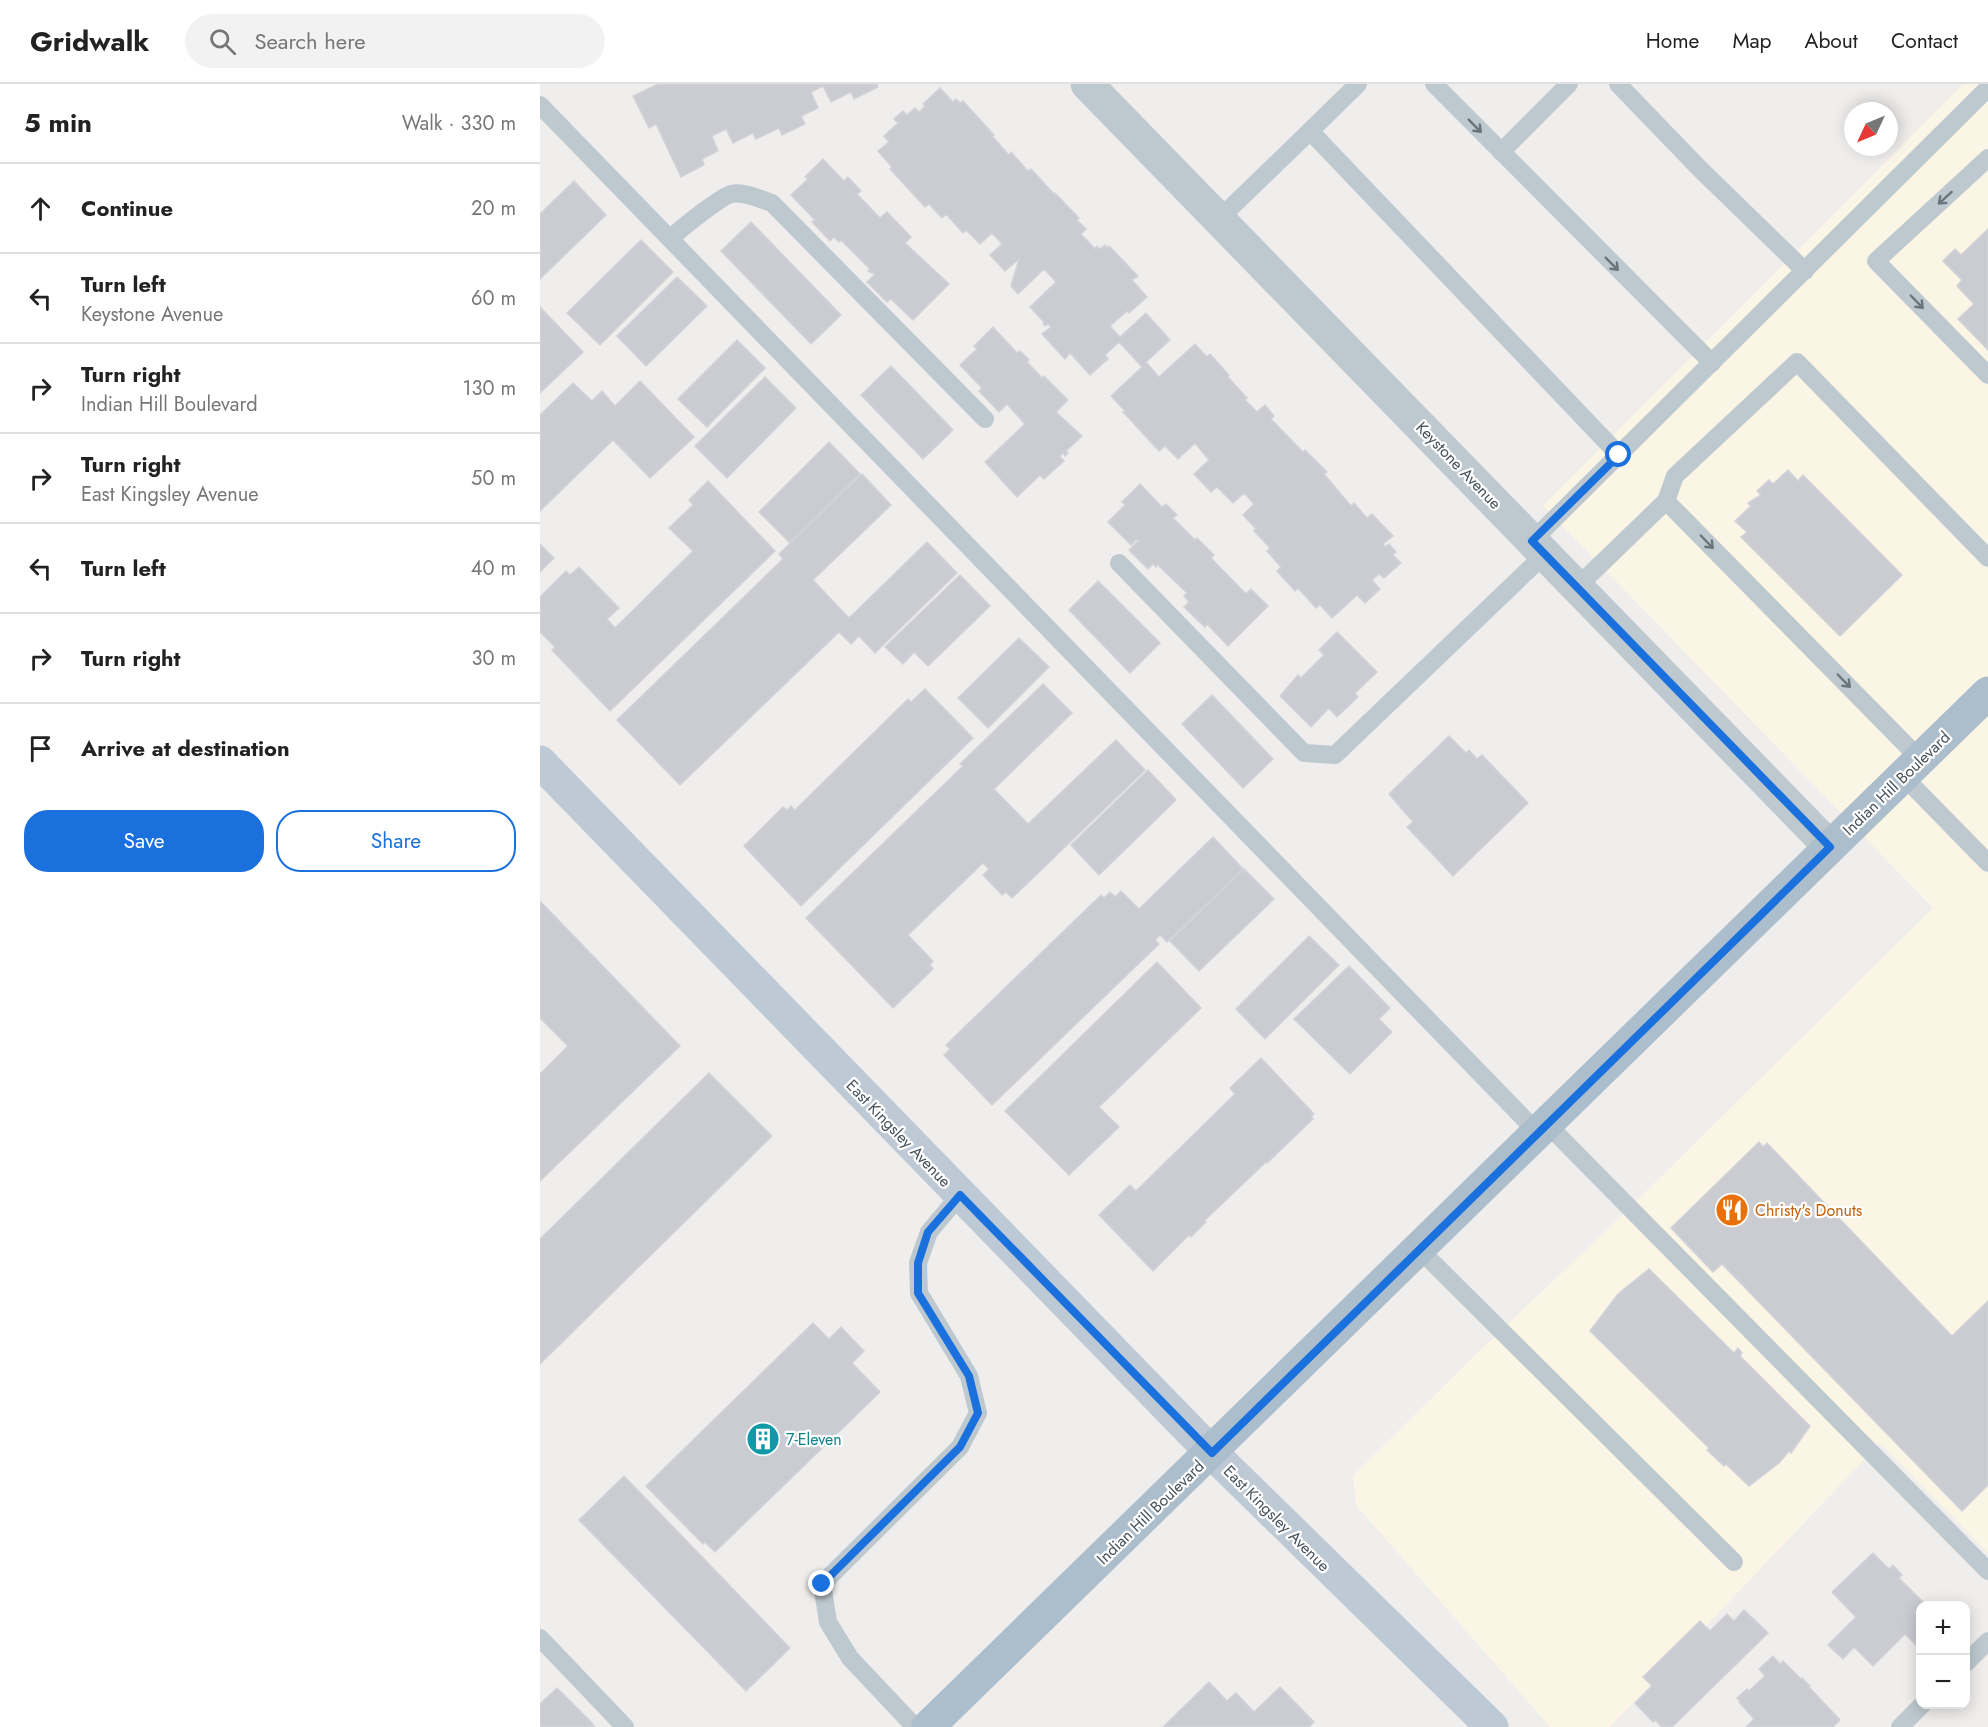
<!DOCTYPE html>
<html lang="en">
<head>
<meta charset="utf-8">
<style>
	body { margin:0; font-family:Jost,sans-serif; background:#f2f2f2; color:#222 }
	.controls { position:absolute; right:18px; bottom:18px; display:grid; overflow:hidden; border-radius:12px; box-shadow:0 3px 15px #0003 }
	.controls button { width:54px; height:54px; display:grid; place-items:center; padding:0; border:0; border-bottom:2px solid #e0e0e0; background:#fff; color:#222; font:30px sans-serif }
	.compass { position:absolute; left:1304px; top:18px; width:54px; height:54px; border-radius:50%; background:#fff; box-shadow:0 3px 15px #0003; rotate:226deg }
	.stop { position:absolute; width:18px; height:18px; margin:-14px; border:4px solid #1a71dd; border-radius:50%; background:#fff }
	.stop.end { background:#1a71dd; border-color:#fff; box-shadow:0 2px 6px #0008 }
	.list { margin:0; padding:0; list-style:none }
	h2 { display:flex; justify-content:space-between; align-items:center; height:78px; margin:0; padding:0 24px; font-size:26px }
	h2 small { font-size:20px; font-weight:400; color:#767676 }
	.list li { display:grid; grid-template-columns:39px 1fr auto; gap:18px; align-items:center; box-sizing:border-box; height:90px; padding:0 24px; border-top:2px solid #e0e0e0 }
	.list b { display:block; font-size:22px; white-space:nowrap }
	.list p { margin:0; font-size:20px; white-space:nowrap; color:#767676 }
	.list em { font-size:20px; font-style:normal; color:#767676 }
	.actions { display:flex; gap:12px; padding:18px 24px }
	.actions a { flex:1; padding:14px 0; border:2px solid #1a71dd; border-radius:24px; text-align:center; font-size:21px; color:#1a71dd }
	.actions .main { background:#1a71dd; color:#fff }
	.icon { flex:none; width:33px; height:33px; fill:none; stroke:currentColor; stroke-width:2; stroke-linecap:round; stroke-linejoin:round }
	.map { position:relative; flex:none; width:1448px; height:1643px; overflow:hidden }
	header { display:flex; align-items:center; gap:36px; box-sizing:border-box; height:84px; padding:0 30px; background:#fff; border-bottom:2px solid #e0e0e0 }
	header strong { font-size:28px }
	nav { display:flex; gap:33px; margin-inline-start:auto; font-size:21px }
	.search { width:420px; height:54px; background:#f2f2f2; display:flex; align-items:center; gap:15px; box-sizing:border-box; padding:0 21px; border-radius:33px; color:#767676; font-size:22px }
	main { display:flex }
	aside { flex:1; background:#fff }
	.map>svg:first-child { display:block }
	.commercial { fill:#fbf5e5 }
	.building { fill:#caccd2; stroke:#d1d3d9; stroke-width:1.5 }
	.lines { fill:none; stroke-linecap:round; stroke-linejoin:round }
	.lane { stroke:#bdc8cf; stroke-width:18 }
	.street { stroke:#bdc8cf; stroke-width:33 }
	.secondary { stroke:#bdc9d4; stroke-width:33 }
	.primary { stroke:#acbdcc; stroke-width:33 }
	.oneway { stroke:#69757d }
	.route { stroke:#1a71dd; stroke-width:8 }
	.labels { text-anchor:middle; stroke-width:4.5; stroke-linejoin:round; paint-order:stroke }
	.street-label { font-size:16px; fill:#45515a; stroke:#fff }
	.food-label { font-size:16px; fill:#c56008; stroke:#fff; text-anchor:start }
	.culture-label { font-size:16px; fill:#0d838f; stroke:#fff; text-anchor:start }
</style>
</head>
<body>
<header>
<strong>Gridwalk</strong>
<div class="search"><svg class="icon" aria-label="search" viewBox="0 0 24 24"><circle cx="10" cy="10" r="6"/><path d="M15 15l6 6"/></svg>Search here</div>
<nav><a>Home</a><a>Map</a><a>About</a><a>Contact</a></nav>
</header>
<main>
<aside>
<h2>5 min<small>Walk · 330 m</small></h2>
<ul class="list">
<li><svg class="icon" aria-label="ahead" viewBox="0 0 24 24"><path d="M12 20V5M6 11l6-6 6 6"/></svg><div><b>Continue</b></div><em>20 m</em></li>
<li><svg class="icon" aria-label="left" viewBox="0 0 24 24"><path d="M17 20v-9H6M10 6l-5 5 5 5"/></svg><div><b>Turn left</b><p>Keystone Avenue</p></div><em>60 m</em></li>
<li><svg class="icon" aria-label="right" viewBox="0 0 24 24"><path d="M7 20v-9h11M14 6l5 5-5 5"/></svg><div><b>Turn right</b><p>Indian Hill Boulevard</p></div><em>130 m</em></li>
<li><svg class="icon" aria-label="right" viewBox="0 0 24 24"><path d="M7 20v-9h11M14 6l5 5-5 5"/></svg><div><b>Turn right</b><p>East Kingsley Avenue</p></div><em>50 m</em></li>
<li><svg class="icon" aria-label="left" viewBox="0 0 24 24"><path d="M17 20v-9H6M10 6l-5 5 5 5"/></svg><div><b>Turn left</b></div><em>40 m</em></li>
<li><svg class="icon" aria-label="right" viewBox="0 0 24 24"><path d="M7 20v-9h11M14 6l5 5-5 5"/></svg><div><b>Turn right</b></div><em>30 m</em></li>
<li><svg class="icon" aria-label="arrive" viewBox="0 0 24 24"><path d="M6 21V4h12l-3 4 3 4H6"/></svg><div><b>Arrive at destination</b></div></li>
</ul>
<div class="actions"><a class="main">Save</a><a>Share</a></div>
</aside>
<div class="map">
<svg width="1448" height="1643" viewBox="0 0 1448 1643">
	<rect width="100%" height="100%" fill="#f0eded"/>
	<path class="commercial" d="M 1423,0 L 1448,0 L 1448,1469 L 1340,1359 L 1070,1643 L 1010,1643 L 816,1421 L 813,1392 L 934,1272 L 1071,1142 L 1393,824 L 1003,422 Z"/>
	<g class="building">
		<path d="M 118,0 L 337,0 L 338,3 L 314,15 L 311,8 L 291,18 L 283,2 L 271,8 L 278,24 L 261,32 L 265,40 L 242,51 L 239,44 L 216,55 L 213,49 L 193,59 L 186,45 L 172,52 L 178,67 L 162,75 L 164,81 L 141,93 L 116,40 L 109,44 L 93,12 Z"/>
		<path d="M 400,4 L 413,18 L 416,15 L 420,19 L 423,17 L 454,51 L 452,52 L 469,71 L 471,68 L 488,87 L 491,85 L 514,110 L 515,109 L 539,134 L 537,136 L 546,145 L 541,150 L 555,165 L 557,162 L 560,165 L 565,161 L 567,164 L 569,162 L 598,192 L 592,196 L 607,213 L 589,229 L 587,227 L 570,242 L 580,253 L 606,229 L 630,256 L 606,278 L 619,293 L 655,260 L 667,273 L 670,270 L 689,291 L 688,293 L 707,314 L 705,316 L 717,328 L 725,321 L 734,332 L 731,335 L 763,368 L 765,366 L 787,388 L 784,390 L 811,422 L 814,419 L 827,434 L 832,430 L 853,452 L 843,460 L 845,463 L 849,460 L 856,468 L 853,471 L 861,479 L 844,494 L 839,490 L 832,496 L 840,505 L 825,519 L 817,511 L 792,534 L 780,521 L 776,524 L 758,504 L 755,507 L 737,487 L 741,483 L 727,467 L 730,464 L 714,447 L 716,445 L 703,431 L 714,420 L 704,409 L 693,419 L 677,403 L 671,408 L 654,390 L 669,376 L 655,359 L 638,375 L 625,362 L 619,367 L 583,328 L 585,327 L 571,312 L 602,283 L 579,258 L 565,271 L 568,275 L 550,291 L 530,269 L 525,275 L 502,250 L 511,243 L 508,240 L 505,242 L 503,239 L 504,238 L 490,223 L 516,198 L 504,185 L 478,210 L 471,202 L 479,175 L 465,187 L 450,171 L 462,160 L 452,149 L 440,160 L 426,146 L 423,149 L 406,130 L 402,134 L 389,120 L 385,123 L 350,85 L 352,83 L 338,67 L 349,58 L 344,52 L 358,39 L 354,35 L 363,27 L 367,31 L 375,24 L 379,28 L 385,22 L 383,20 Z"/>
		<path d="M 283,75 L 304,97 L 308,93 L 321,107 L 317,110 L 340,134 L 347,128 L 371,153 L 365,159 L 409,200 L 373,236 L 351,215 L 347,218 L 327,198 L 335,190 L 328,187 L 330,185 L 301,156 L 299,158 L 294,153 L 290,157 L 272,138 L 275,136 L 251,111 L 268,95 L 265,93 Z"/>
		<path d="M 34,97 L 66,131 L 0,195 L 0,130 Z"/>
		<path d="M 211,138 L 301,231 L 271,260 L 181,167 Z"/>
		<path d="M 1448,145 L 1448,266 L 1418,235 L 1434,220 L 1417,202 L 1422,196 L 1403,177 L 1415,165 L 1421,171 Z"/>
		<path d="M 101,156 L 133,188 L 60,261 L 27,229 Z"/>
		<path d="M 137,193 L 167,222 L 106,282 L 77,252 Z"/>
		<path d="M 0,223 L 43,268 L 0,309 Z"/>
		<path d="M 453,243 L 477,269 L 480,267 L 489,276 L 487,278 L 502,294 L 504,292 L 528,316 L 516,328 L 542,352 L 526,367 L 528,369 L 525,372 L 523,369 L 520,372 L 524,377 L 504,395 L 500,391 L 477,413 L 445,378 L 485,340 L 467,320 L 459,328 L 439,307 L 442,304 L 420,281 L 437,265 L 434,262 Z"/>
		<path d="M 197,256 L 225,284 L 167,343 L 138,315 Z"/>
		<path d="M 351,282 L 413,346 L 383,375 L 321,311 Z"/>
		<path d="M 225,293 L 256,324 L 187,394 L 155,362 Z"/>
		<path d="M 100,297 L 154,353 L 110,394 L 73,356 L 0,427 L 0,331 L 33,299 L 52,317 L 62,307 L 75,322 Z"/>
		<path d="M 289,358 L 320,390 L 250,459 L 219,428 Z"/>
		<path d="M 1248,386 L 1258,397 L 1263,391 L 1362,491 L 1300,552 L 1201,453 L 1207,448 L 1195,437 L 1211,422 L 1208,419 L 1221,411 L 1217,407 L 1229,396 L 1233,400 Z"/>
		<path d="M 322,390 L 351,421 L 273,496 L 309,534 L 387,458 L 417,489 L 335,569 L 319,552 L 311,560 L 299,548 L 140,701 L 77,636 L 243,475 L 239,470 Z"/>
		<path d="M 168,397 L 235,467 L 70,627 L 12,566 L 15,563 L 0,548 L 0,513 L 26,487 L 30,491 L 39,483 L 79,524 L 67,535 L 75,544 L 153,467 L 129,444 L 153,421 L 149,416 Z"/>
		<path d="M 600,400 L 622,423 L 626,420 L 637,431 L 633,434 L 655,456 L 657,454 L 674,471 L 671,474 L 706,510 L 711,505 L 728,522 L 688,562 L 667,540 L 665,543 L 644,523 L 649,518 L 644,512 L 647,509 L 618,481 L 616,483 L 613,480 L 608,485 L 589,466 L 599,456 L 597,455 L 591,461 L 568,438 L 585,421 L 582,418 Z"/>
		<path d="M 0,460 L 14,474 L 0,488 Z"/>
		<path d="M 420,491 L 450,522 L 388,582 L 374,568 L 363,580 L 345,563 Z"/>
		<path d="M 558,497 L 620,559 L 590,589 L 529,526 Z"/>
		<path d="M 797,548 L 837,588 L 815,609 L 818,613 L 797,633 L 789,624 L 771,643 L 740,612 L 758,591 L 761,594 L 784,571 L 779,566 Z"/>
		<path d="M 479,554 L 509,583 L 448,644 L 418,614 Z"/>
		<path d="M 503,600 L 532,629 L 454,705 L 488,740 L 576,656 L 605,686 L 472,814 L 466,808 L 462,811 L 443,791 L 449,785 L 443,779 L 368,851 L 393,877 L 390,881 L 393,885 L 353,924 L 266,834 L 423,682 L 420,680 Z"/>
		<path d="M 385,605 L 433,654 L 261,822 L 204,762 L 243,723 L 247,726 L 251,722 L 255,726 L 368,615 L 371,618 Z"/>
		<path d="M 672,611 L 733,675 L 703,704 L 642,640 Z"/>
		<path d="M 909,652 L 926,669 L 929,666 L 937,675 L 942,671 L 988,719 L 913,792 L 867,743 L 873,738 L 849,710 Z"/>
		<path d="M 608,686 L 636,716 L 559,791 L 531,761 Z"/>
		<path d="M 673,753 L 703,785 L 627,858 L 620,851 L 615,856 L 619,860 L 452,1021 L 404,971 L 410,965 L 406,961 L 561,811 L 564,814 L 570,808 L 575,813 L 581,807 L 599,825 Z"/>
		<path d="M 704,785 L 734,815 L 659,887 L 630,857 Z"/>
		<path d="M 0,817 L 140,962 L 0,1097 L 0,990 L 28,962 L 0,934 Z"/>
		<path d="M 769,852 L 799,881 L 725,955 L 696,925 Z"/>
		<path d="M 617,878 L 661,924 L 559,1023 L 579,1043 L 529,1091 L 465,1027 Z"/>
		<path d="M 809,882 L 850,924 L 839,935 L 852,948 L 810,990 L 754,935 Z"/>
		<path d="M 721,974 L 774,1030 L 771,1033 L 773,1035 L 727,1079 L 726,1078 L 664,1137 L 666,1138 L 651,1153 L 649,1151 L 613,1187 L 559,1131 L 590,1101 L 596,1107 L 695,1010 L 690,1004 Z"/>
		<path d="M 169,989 L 232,1052 L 0,1280 L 0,1155 Z"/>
		<path d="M 1219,1058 L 1223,1063 L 1227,1059 L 1412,1252 L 1448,1217 L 1448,1401 L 1422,1427 L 1182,1180 L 1173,1188 L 1131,1144 Z"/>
		<path d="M 1109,1185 L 1194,1269 L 1198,1264 L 1202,1269 L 1200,1272 L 1270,1342 L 1251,1369 L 1249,1367 L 1240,1378 L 1209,1402 L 1186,1380 L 1184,1382 L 1167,1366 L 1169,1364 L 1050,1247 L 1078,1210 Z"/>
		<path d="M 273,1239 L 289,1255 L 301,1243 L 324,1267 L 312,1279 L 340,1308 L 175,1468 L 165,1458 L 163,1460 L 106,1402 Z"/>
		<path d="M 84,1392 L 250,1564 L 206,1607 L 39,1436 Z"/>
		<path d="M 1333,1469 L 1349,1485 L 1353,1481 L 1362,1491 L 1359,1494 L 1387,1522 L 1380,1522 L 1380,1565 L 1365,1550 L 1333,1582 L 1314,1563 L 1303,1575 L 1288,1561 L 1316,1533 L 1292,1508 Z"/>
		<path d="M 1204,1526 L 1228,1549 L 1132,1643 L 1122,1643 L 1115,1636 L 1113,1638 L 1095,1619 L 1112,1602 L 1103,1593 L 1160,1537 L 1170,1547 L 1187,1530 L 1194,1537 Z"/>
		<path d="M 1233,1572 L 1240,1580 L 1243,1577 L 1261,1595 L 1262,1594 L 1270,1602 L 1269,1603 L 1300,1636 L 1293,1643 L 1206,1643 L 1214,1635 L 1199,1618 L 1200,1617 L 1197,1614 L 1207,1605 L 1209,1607 L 1225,1592 L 1219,1585 Z"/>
		<path d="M 669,1598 L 687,1617 L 696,1609 L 714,1628 L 740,1603 L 774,1638 L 769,1643 L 623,1643 Z"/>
		<path d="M 17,1604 L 51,1638 L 55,1643 L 0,1643 L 0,1620 Z"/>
	</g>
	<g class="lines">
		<g class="lane">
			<path d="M 894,0 L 1172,279"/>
			<path d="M 1078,0 L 1159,84 L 1265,187"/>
			<path d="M 0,21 L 998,1049"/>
			<path d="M 770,47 L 818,0"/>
			<path d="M 961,68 L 1029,0"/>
			<path d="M 1448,74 L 1336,177 L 1448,291"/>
			<path d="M 679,135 L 770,47 L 1079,371"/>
			<path d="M 130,155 C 140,145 179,114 191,110 C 204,107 220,115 232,119 L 445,335"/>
			<path d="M 1126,417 L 1380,675"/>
			<path d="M 992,457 L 1448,4"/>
			<path d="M 579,479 L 764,669 L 795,671 L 1005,470"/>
			<path d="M 1037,503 L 1126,417 L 1135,392 L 1257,278 L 1448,474"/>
			<path d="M 1363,692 L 1448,779"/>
			<path d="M 1007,1040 L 1448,1487"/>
			<path d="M 879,1165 L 1194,1478"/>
			<path d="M 0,1554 L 85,1643"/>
			<path d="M 1426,1579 L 1448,1557"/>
			<path d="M 375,1643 L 310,1574 L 288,1538 L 282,1500 L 420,1363 L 438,1329 L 429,1292 L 379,1209 L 378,1179 L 389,1148 L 420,1111"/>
			<path d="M 1360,1643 L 1383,1620"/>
		</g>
		<path class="street" d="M 547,0 L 1290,763"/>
		<path class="secondary" d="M 0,678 L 672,1369 L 952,1643"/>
		<path class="primary" d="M 388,1643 L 1448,609"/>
	</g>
	<defs><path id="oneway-shaft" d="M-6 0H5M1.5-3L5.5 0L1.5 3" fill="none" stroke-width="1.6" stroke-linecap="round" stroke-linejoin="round" transform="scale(1.5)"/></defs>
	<g class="oneway">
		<use href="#oneway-shaft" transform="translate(935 42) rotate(45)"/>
		<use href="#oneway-shaft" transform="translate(1405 114) rotate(138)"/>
		<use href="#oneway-shaft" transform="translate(1072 180) rotate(45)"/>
		<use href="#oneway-shaft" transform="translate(1377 218) rotate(46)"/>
		<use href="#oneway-shaft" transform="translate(1167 458) rotate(46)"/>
		<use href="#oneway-shaft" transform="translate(1304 597) rotate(46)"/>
	</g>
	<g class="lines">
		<path class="route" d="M 282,1500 L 420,1363 L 438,1329 L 429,1292 L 378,1209 L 378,1179 L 388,1148 L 420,1111 L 672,1369 L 1290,763 L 992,457 L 1079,371"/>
	</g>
	<defs>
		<g id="restaurant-disc" transform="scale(1.725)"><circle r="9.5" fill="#e8710a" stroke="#fff"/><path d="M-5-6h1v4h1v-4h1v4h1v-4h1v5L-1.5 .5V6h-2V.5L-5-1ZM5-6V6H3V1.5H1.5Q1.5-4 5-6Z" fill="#fff"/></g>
		<g id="building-disc" transform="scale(1.725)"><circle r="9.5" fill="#0f9aa8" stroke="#fff"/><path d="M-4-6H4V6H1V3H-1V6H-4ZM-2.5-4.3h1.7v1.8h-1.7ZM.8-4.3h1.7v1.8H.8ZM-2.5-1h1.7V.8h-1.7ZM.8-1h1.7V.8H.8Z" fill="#fff"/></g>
	</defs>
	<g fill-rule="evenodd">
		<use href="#restaurant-disc" x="1192" y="1126"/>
		<use href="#building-disc" x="223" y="1355"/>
	</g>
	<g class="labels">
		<g class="street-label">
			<text transform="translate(919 381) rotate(46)" y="6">Keystone Avenue</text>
			<text transform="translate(1356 699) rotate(-44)" y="6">Indian Hill Boulevard</text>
			<text transform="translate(359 1049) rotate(46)" y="6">East Kingsley Avenue</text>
			<text transform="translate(610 1428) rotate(-44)" y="6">Indian Hill Boulevard</text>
			<text transform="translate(737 1434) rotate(45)" y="6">East Kingsley Avenue</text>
		</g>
		<g class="food-label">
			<text x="1215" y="1132">Christy's Donuts</text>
		</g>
		<g class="culture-label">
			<text x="246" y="1361">7-Eleven</text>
		</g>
	</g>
</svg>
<div class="controls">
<button>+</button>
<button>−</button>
</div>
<svg class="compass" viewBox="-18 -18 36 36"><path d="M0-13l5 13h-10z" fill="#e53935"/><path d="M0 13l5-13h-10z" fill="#767676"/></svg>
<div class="stop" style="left:1079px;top:371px"></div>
<div class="stop end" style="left:282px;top:1500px"></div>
</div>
</main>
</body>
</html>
